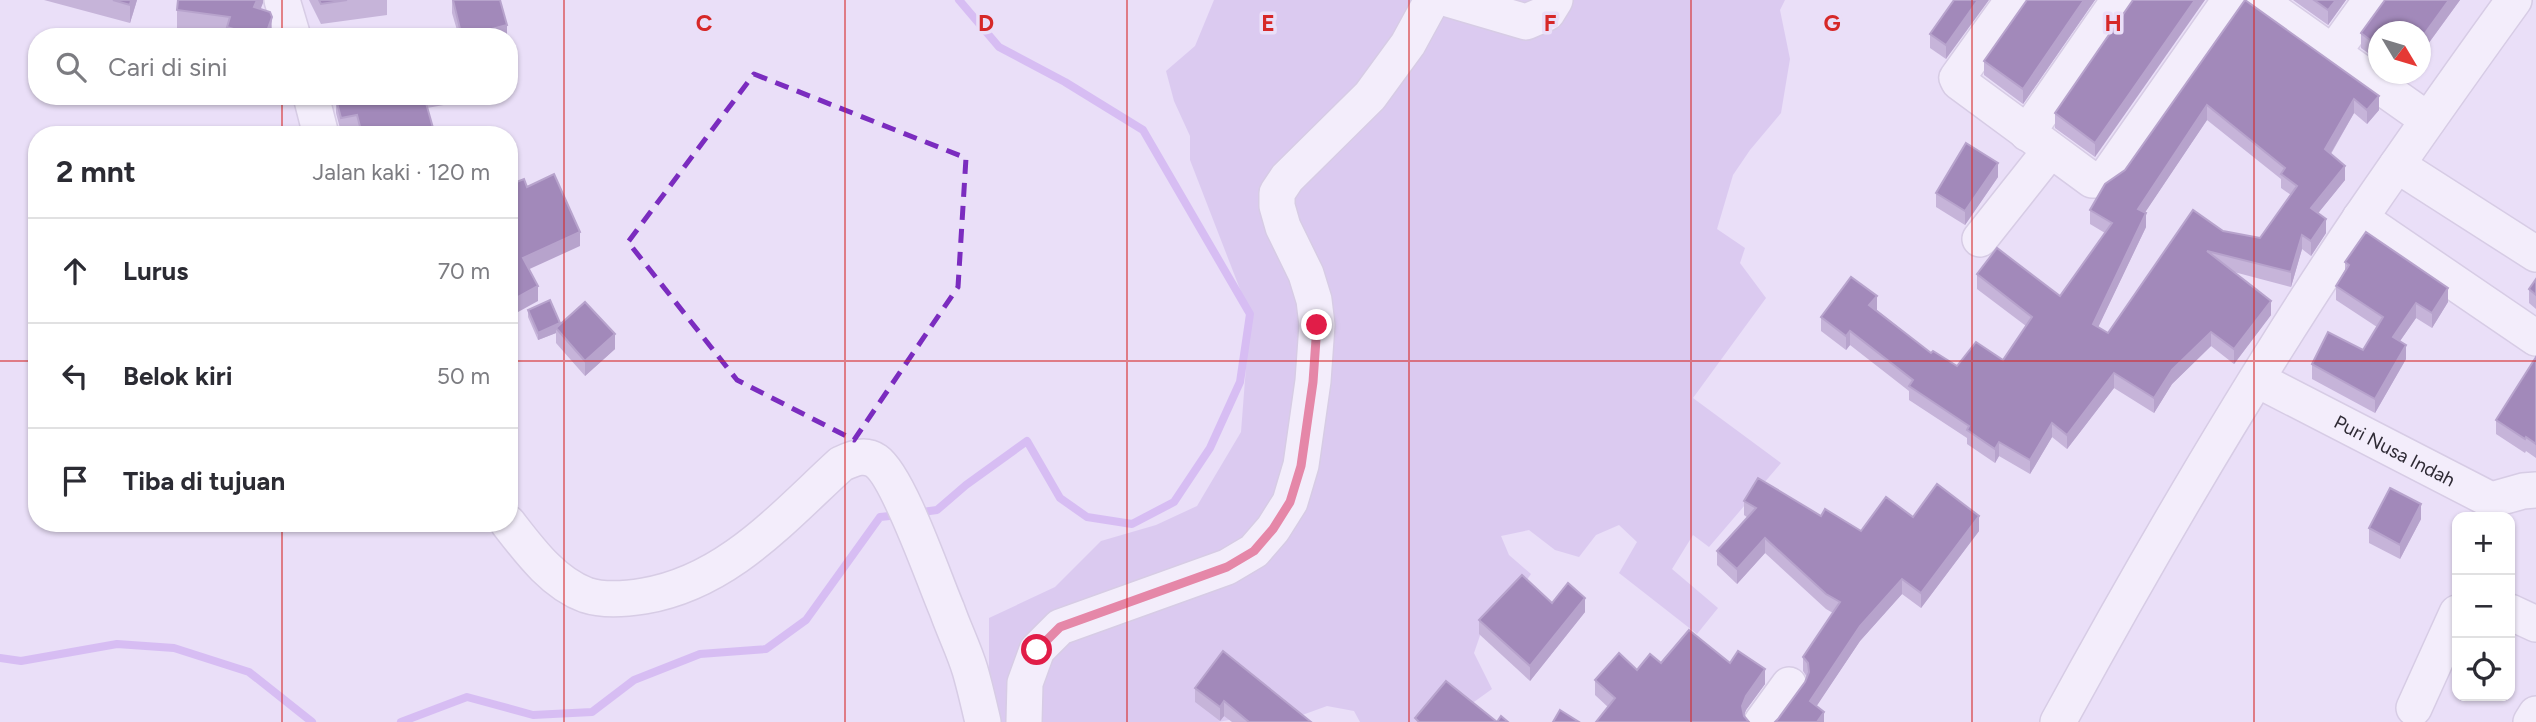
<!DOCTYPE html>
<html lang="id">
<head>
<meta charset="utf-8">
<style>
	body { margin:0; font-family:Figtree,sans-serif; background:#f2f2f3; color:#2b2b33 }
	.controls { position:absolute; right:21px; bottom:21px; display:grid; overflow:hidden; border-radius:14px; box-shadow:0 2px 5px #0004 }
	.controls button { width:63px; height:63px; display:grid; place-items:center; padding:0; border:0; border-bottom:2px solid #e1e1e2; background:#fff; color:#2b2b33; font:35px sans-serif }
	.compass { position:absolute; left:2368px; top:21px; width:63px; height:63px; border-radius:50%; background:#fff; box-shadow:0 2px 5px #0004; rotate:128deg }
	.stop { position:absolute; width:21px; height:21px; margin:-16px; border:5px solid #e11d48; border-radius:50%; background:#fff }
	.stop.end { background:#e11d48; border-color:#fff; box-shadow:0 2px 7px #0008 }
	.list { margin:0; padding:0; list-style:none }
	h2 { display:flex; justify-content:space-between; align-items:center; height:91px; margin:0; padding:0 28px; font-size:30px }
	h2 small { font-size:23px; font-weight:400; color:#7c7c81 }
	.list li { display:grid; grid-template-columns:46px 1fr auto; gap:21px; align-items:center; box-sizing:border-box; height:105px; padding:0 28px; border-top:2px solid #e1e1e2 }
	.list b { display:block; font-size:26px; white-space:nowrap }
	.list em { font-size:23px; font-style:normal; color:#7c7c81 }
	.icon { flex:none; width:38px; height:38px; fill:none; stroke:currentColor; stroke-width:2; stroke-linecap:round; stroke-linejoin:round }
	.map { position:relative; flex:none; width:2536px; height:722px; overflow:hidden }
	.search { position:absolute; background:#fff; box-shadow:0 2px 5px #0004; left:28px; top:28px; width:490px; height:77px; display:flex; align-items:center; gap:18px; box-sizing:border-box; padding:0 24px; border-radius:28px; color:#7c7c81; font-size:26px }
	.panel { position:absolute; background:#fff; box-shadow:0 2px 5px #0004; left:28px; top:126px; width:490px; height:406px; border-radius:28px }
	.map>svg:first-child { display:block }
	.green { fill:#cab2e7 }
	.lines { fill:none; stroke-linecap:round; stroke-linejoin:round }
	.stream { stroke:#c096ed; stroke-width:8 }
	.minor-casing { stroke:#c1b6ce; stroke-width:38 }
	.minor { stroke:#fff; stroke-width:35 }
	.wall { fill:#9b80b4; fill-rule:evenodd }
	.shaded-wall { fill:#7b5b98 }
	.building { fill:#4c226f; stroke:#7b5b98; stroke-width:2; fill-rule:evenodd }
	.route { stroke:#e11d48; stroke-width:9 }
	.marked { fill:none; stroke:#7b2cbf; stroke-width:5; stroke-dasharray:14 9; stroke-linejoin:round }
	.grid { fill:none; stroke:#d62828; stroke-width:2; stroke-opacity:0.55 }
	.labels { text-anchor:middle; stroke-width:7; stroke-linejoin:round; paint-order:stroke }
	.street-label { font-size:19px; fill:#2e2a34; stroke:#eadff8 }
	.grid-label { font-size:23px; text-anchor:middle; font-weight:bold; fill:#d62828; stroke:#eadff8; stroke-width:7; stroke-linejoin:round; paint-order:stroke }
</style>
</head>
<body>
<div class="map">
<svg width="2536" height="722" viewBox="0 0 2536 722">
	<rect width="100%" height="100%" fill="#eadff8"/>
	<path class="green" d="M 1214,0 L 1785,0 L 1780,10 L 1790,59 L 1781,113 L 1750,150 L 1733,175 L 1717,229 L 1745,248 L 1740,263 L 1766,298 L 1693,398 L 1781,463 L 1709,547 L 1693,535 L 1672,569 L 1718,608 L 1697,634 L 1619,573 L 1637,542 L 1619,525 L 1596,535 L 1579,557 L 1555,550 L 1529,530 L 1501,536 L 1509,555 L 1531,574 L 1512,601 L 1485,621 L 1474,653 L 1492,689 L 1460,712 L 1418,722 L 1360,722 L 1354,711 L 1327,706 L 1283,722 L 1240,718 L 1218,722 L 989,722 L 989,618 L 1055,587 L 1101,541 L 1156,525 L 1197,506 L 1241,432 L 1250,315 L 1190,160 L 1190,136 L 1174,101 L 1166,71 L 1195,46 Z"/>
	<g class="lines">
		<g class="stream">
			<path d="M 915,513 L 937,510 L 966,485 L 1027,441 L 1060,498 L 1087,517 L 1132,524 L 1174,502 L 1210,448 L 1240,382 L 1250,314 L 1143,130 L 1065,82 L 999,47 L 959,0"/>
			<path d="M 0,658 L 21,661 L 117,644 L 174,648 L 249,672 L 312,722"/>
			<path d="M 401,722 L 467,697 L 533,715 L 592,712 L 634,680 L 700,654 L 766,649 L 806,620 L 880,517 L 899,515"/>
		</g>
		<g class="minor-casing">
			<g id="minor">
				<path d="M 282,0 L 293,37"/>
				<path d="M 1451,0 L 1526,22 L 1547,13 L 1555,0"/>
				<path d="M 2013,0 L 1957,78 L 1959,82 L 2092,180 L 2099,180 L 2109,173 L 2230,0"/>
				<path d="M 2258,0 L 2428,120"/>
				<path d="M 2332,54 L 2371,0"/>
				<path d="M 311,96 L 321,135"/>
				<path d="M 2027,133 L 2119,0"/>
				<path d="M 2397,165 L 2536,254"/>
				<path d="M 2360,218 L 2536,338"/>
				<path d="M 1980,239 L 2041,162 L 2047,149"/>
				<path id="s1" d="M 2258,380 L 2491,500 L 2523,491 L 2536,490"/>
				<path d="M 508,523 C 529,550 553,583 586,595 C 604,601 626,599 644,596 C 727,582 781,519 841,464 C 852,459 864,453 876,461 C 899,477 934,580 947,610 C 954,630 964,650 970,670 C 975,687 979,705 983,722"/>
				<path d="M 2510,612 L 2536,624"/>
				<path d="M 2414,708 L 2457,613"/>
				<path d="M 1024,722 L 1025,683 L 1037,650 L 1060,627 L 1227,567 L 1254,551 L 1273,529 L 1290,502 L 1301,465 L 1313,381 L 1317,325 L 1314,300 L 1306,274 L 1283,227 L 1277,206 L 1277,193 L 1287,178 L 1370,96 L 1408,44 L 1432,0"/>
				<path d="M 1762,722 L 1789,685"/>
				<path d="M 2058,722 C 2152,550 2251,380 2361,217 C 2411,144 2462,72 2514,0"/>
				<path d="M 2531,722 L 2536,714"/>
			</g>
		</g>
		<use href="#minor" class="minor"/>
	</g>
	<g class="wall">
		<path d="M 44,0 L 137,0 L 130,23 Z"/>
		<path d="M 178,0 L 263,0 L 260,9 L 271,37 L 227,37 L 227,35 L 177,29 L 177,10 Z"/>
		<path d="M 309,0 L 387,0 L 387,15 L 321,24 Z"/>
		<path d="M 452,0 L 507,37 L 459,37 L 452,13 Z"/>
		<path d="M 1954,0 L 1946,59 L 1930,48 L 1930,34 Z"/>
		<path d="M 2027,0 L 2095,0 L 2023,104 L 1984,75 L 1984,61 Z"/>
		<path d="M 2133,0 L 2095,157 L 2055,128 L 2055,113 Z"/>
		<path d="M 2245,0 L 2379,110 L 2367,124 L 2354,113 L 2331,154 L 2345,180 L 2318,213 L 2326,233 L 2311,256 L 2302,249 L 2291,287 L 2234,272 L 2271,315 L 2234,364 L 2211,346 L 2172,384 L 2154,413 L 2114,388 L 2067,449 L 2052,437 L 2030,474 L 1999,456 L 1995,463 L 1967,444 L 1967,438 L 1909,400 L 1909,391 L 1850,345 L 1846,350 L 1821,331 L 1821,317 L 1877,310 L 1931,353 L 1957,366 L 2003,360 L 2026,326 L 1977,289 L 1977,274 L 2060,296 L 2105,233 L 2090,224 L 2090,210 L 2125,170 ZM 2207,120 L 2281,179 L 2281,188 L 2291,195 L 2260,238 L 2223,231 L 2108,333 L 2098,327 L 2146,227 L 2145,212 Z"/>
		<path d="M 2293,0 L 2346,0 L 2328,25 Z"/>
		<path d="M 2385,0 L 2460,0 L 2420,55 L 2378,32 L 2378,60 L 2361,48 L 2361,33 Z"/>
		<path d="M 2397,74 L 2407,74 L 2404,78 Z"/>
		<path d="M 344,96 L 460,96 L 460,102 L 427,108 L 435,135 L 359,135 L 357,129 L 341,132 L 336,113 L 336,99 Z"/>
		<path d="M 1998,177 L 1965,225 L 1936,207 L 1936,193 Z"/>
		<path d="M 2345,262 L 2448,302 L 2432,328 L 2416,318 L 2400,341 L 2406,359 L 2375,413 L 2312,379 L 2312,364 L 2363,350 L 2377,327 L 2336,300 L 2336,286 L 2345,270 Z"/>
		<path d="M 2536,279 L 2536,309 L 2529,303 L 2529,289 Z"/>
		<path d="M 528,310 L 560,325 L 615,349 L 585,376 L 556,343 L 556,333 L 538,340 L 528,317 Z"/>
		<path d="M 2536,357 L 2536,458 L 2526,451 L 2525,453 L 2496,434 L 2496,420 Z"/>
		<path d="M 1744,501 L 1821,516 L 1861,531 L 1913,517 L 1979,531 L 1921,608 L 1902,594 L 1860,641 L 1816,706 L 1824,722 L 1778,719 L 1805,682 L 1807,677 L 1803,671 L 1803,657 L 1833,613 L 1826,609 L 1765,553 L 1737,584 L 1717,565 L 1717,551 L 1748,518 L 1744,515 Z"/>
		<path d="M 2421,519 L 2400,559 L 2369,543 L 2369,528 Z"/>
		<path d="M 1552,603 L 1585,612 L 1530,681 L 1479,634 L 1479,620 Z"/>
		<path d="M 1661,663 L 1730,663 L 1765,684 L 1746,710 L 1744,715 L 1608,707 L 1595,695 L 1595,680 Z"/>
		<path d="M 1195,688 L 1311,722 L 1232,722 L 1224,716 L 1220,721 L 1195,702 Z"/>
	</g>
	<g class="shaded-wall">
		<path d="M 131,0 L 137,0 L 130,23 L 130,5 Z"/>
		<path d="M 257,0 L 263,0 L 263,3 L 254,26 L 254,7 Z"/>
		<path d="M 1978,0 L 1989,0 L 1946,59 L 1946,45 Z"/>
		<path d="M 2084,0 L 2095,0 L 2023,104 L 2023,89 Z"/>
		<path d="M 2195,0 L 2205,0 L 2095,157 L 2095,143 Z"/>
		<path d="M 2336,0 L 2346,0 L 2328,25 L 2328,10 Z"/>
		<path d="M 2449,0 L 2460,0 L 2420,55 L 2420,40 Z"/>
		<path d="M 272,17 L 271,37 L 265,37 Z"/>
		<path d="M 507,25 L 507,37 L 464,37 Z"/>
		<path d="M 2379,96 L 2379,110 L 2367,124 L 2367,110 Z"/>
		<path d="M 2354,99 L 2354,113 L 2325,163 L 2325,149 Z"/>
		<path d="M 2207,105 L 2207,120 L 2138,223 L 2138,209 Z"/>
		<path d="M 1998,163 L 1998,177 L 1965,225 L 1965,211 Z"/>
		<path d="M 2345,166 L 2345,180 L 2311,222 L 2311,208 Z"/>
		<path d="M 2146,213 L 2146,227 L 2093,338 L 2093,324 Z"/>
		<path d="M 2326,219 L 2326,233 L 2311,256 L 2311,241 Z"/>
		<path d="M 580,232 L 580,246 L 523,272 L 523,258 Z"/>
		<path d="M 2302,235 L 2302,249 L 2291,287 L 2291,272 Z"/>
		<path d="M 538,286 L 538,301 L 509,317 L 509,302 Z"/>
		<path d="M 2448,288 L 2448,302 L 2432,328 L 2432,313 Z"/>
		<path d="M 1877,296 L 1877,310 L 1869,320 L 1869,305 Z"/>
		<path d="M 2271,301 L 2271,315 L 2234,364 L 2234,349 Z"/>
		<path d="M 2416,303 L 2416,318 L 2393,351 L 2393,337 Z"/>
		<path d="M 560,323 L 560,331 L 556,328 L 556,333 L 538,340 L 538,333 Z"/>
		<path d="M 1850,331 L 1850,345 L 1846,350 L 1846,336 Z"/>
		<path d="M 2211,332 L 2211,346 L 2172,384 L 2154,413 L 2154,398 L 2172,370 Z"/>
		<path d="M 615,334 L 615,349 L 585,376 L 585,361 Z"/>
		<path d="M 2406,345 L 2406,359 L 2375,413 L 2375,399 Z"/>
		<path d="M 2114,373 L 2114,388 L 2067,449 L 2067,435 Z"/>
		<path d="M 2052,423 L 2052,437 L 2030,474 L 2030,460 Z"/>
		<path d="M 1999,442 L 1999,456 L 1995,463 L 1995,449 Z"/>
		<path d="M 2421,504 L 2421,519 L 2400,559 L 2400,545 Z"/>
		<path d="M 1979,516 L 1979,531 L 1921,608 L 1921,593 Z"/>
		<path d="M 1765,538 L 1765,553 L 1737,584 L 1737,569 Z"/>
		<path d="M 1902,579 L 1902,594 L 1860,641 L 1810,716 L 1810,701 L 1860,626 Z"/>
		<path d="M 1585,598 L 1585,612 L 1530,681 L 1530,666 Z"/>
		<path d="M 1765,669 L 1765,684 L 1746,710 L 1742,721 L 1742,706 L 1746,696 Z"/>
		<path d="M 1224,701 L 1224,716 L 1220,721 L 1220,707 Z"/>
		<path d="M 1824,712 L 1824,722 L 1817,722 Z"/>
	</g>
	<g class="building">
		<path d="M 113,0 L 131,0 L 130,5 Z"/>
		<path d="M 178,0 L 257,0 L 254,7 L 270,12 L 272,17 L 265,37 L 260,37 L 227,27 L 230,17 L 177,10 Z"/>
		<path d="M 319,0 L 347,0 L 321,4 Z"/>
		<path d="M 453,0 L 500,0 L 507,25 L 462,37 Z"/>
		<path d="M 1954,0 L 1978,0 L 1946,45 L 1930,34 Z"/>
		<path d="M 2027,0 L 2084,0 L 2023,89 L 1984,61 Z"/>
		<path d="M 2133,0 L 2195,0 L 2095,143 L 2055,113 Z"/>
		<path d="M 2245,0 L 2379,96 L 2367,110 L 2354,99 L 2325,149 L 2345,166 L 2311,208 L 2326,219 L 2311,241 L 2302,235 L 2291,272 L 2207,251 L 2271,301 L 2234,349 L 2211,332 L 2172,370 L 2154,398 L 2114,373 L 2067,435 L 2052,423 L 2030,460 L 1999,442 L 1995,449 L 1967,430 L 1969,426 L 1909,386 L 1913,380 L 1850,331 L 1846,336 L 1821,317 L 1851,277 L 1877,296 L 1869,305 L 1931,353 L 1933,351 L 1957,366 L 1976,342 L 2003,360 L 2032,317 L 1977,274 L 1997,248 L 2060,296 L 2112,223 L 2090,210 L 2105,184 L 2125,170 ZM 2207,105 L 2285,168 L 2281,174 L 2297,186 L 2260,238 L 2223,231 L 2193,210 L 2108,333 L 2093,324 L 2146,213 L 2138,209 Z"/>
		<path d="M 2314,0 L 2336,0 L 2328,10 Z"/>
		<path d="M 2385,0 L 2449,0 L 2420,40 L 2420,32 L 2378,32 L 2378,46 L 2361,33 Z"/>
		<path d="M 346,96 L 424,96 L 435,135 L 368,135 L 367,133 L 362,134 L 357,115 L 341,118 L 336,99 Z"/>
		<path d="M 1966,143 L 1998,163 L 1965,211 L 1936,193 Z"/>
		<path d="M 554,174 L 580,232 L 523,258 L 538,286 L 509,302 L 509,185 L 524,179 L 527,187 Z"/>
		<path d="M 2366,232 L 2448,288 L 2432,313 L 2416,303 L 2393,337 L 2406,345 L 2375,399 L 2312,364 L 2328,332 L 2363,350 L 2383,317 L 2336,286 L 2349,265 L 2345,262 Z"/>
		<path d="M 2536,279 L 2536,295 L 2529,289 Z"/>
		<path d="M 550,300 L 560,323 L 538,333 L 528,310 Z"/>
		<path d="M 585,302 L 615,334 L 585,361 L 556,328 Z"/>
		<path d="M 2536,357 L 2536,444 L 2526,437 L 2525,439 L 2496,420 Z"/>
		<path d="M 1758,478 L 1821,516 L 1825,509 L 1861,531 L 1886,497 L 1913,517 L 1937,484 L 1979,516 L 1921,593 L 1902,579 L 1860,626 L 1810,701 L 1824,712 L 1817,722 L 1775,722 L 1778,719 L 1805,682 L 1809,672 L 1808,663 L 1803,657 L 1840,602 L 1826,594 L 1765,538 L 1737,569 L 1717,551 L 1756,508 L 1744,501 Z"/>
		<path d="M 2390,488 L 2421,504 L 2400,545 L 2369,528 Z"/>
		<path d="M 1522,575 L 1552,603 L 1568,583 L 1585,598 L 1530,666 L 1479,620 Z"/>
		<path d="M 1689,630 L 1730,663 L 1738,651 L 1765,669 L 1746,696 L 1742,706 L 1744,716 L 1749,722 L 1596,722 L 1615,698 L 1595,680 L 1619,653 L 1637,670 L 1650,654 L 1661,663 Z"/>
		<path d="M 1223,651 L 1311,722 L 1249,722 L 1224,701 L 1220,707 L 1195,688 Z"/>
		<path d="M 1446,681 L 1497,722 L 1419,722 L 1415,718 Z"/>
		<path d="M 1560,710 L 1579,722 L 1553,722 Z"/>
		<path d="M 1501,716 L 1508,722 L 1497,722 Z"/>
	</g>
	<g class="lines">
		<path class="route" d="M 1037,650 L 1060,627 L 1227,567 L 1254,551 L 1273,529 L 1290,502 L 1301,466 L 1313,382 L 1317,325"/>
	</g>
	<path d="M0 0H2536V722H0ZM 754,74 L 966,158 L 958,287 L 854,440 L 737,380 L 628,242 Z" fill="#eadff8" fill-opacity=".55" fill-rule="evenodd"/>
	<path class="marked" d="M 754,74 L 966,158 L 958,287 L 854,440 L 737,380 L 628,242 Z"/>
	<path class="grid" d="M 282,0 L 282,37M 564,0 L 564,722M 845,0 L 845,722M 1127,0 L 1127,722M 1409,0 L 1409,722M 1691,0 L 1691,722M 1972,0 L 1972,722M 2254,0 L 2254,722M 282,96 L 282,135M 0,361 L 37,361M 509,361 L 2536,361M 282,523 L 282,722"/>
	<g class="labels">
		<g class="street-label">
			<text dy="7" stroke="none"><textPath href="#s1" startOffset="154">Puri Nusa Indah</textPath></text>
		</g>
	</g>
	<g class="grid-label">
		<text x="704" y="31">C</text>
		<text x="986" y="31">D</text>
		<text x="1268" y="31">E</text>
		<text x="1550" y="31">F</text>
		<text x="1832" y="31">G</text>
		<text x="2113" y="31">H</text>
	</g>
</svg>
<div class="controls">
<button>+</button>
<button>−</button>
<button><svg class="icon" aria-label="locate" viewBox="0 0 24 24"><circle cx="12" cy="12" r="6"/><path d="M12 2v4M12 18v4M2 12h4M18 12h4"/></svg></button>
</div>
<svg class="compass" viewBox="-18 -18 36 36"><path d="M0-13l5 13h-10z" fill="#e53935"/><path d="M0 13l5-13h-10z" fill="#7c7c81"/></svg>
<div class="stop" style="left:1037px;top:650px"></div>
<div class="stop end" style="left:1317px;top:325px"></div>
<div class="search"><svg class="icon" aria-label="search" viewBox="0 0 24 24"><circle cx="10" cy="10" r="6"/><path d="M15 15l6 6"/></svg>Cari di sini</div>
<section class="panel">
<h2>2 mnt<small>Jalan kaki · 120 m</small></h2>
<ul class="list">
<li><svg class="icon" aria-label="ahead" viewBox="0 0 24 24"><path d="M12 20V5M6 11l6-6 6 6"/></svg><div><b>Lurus</b></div><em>70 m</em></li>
<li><svg class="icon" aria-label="left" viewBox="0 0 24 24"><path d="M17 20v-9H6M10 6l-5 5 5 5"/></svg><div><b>Belok kiri</b></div><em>50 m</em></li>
<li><svg class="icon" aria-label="arrive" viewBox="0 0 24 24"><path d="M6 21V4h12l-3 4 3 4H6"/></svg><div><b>Tiba di tujuan</b></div></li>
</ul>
</section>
</div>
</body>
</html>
